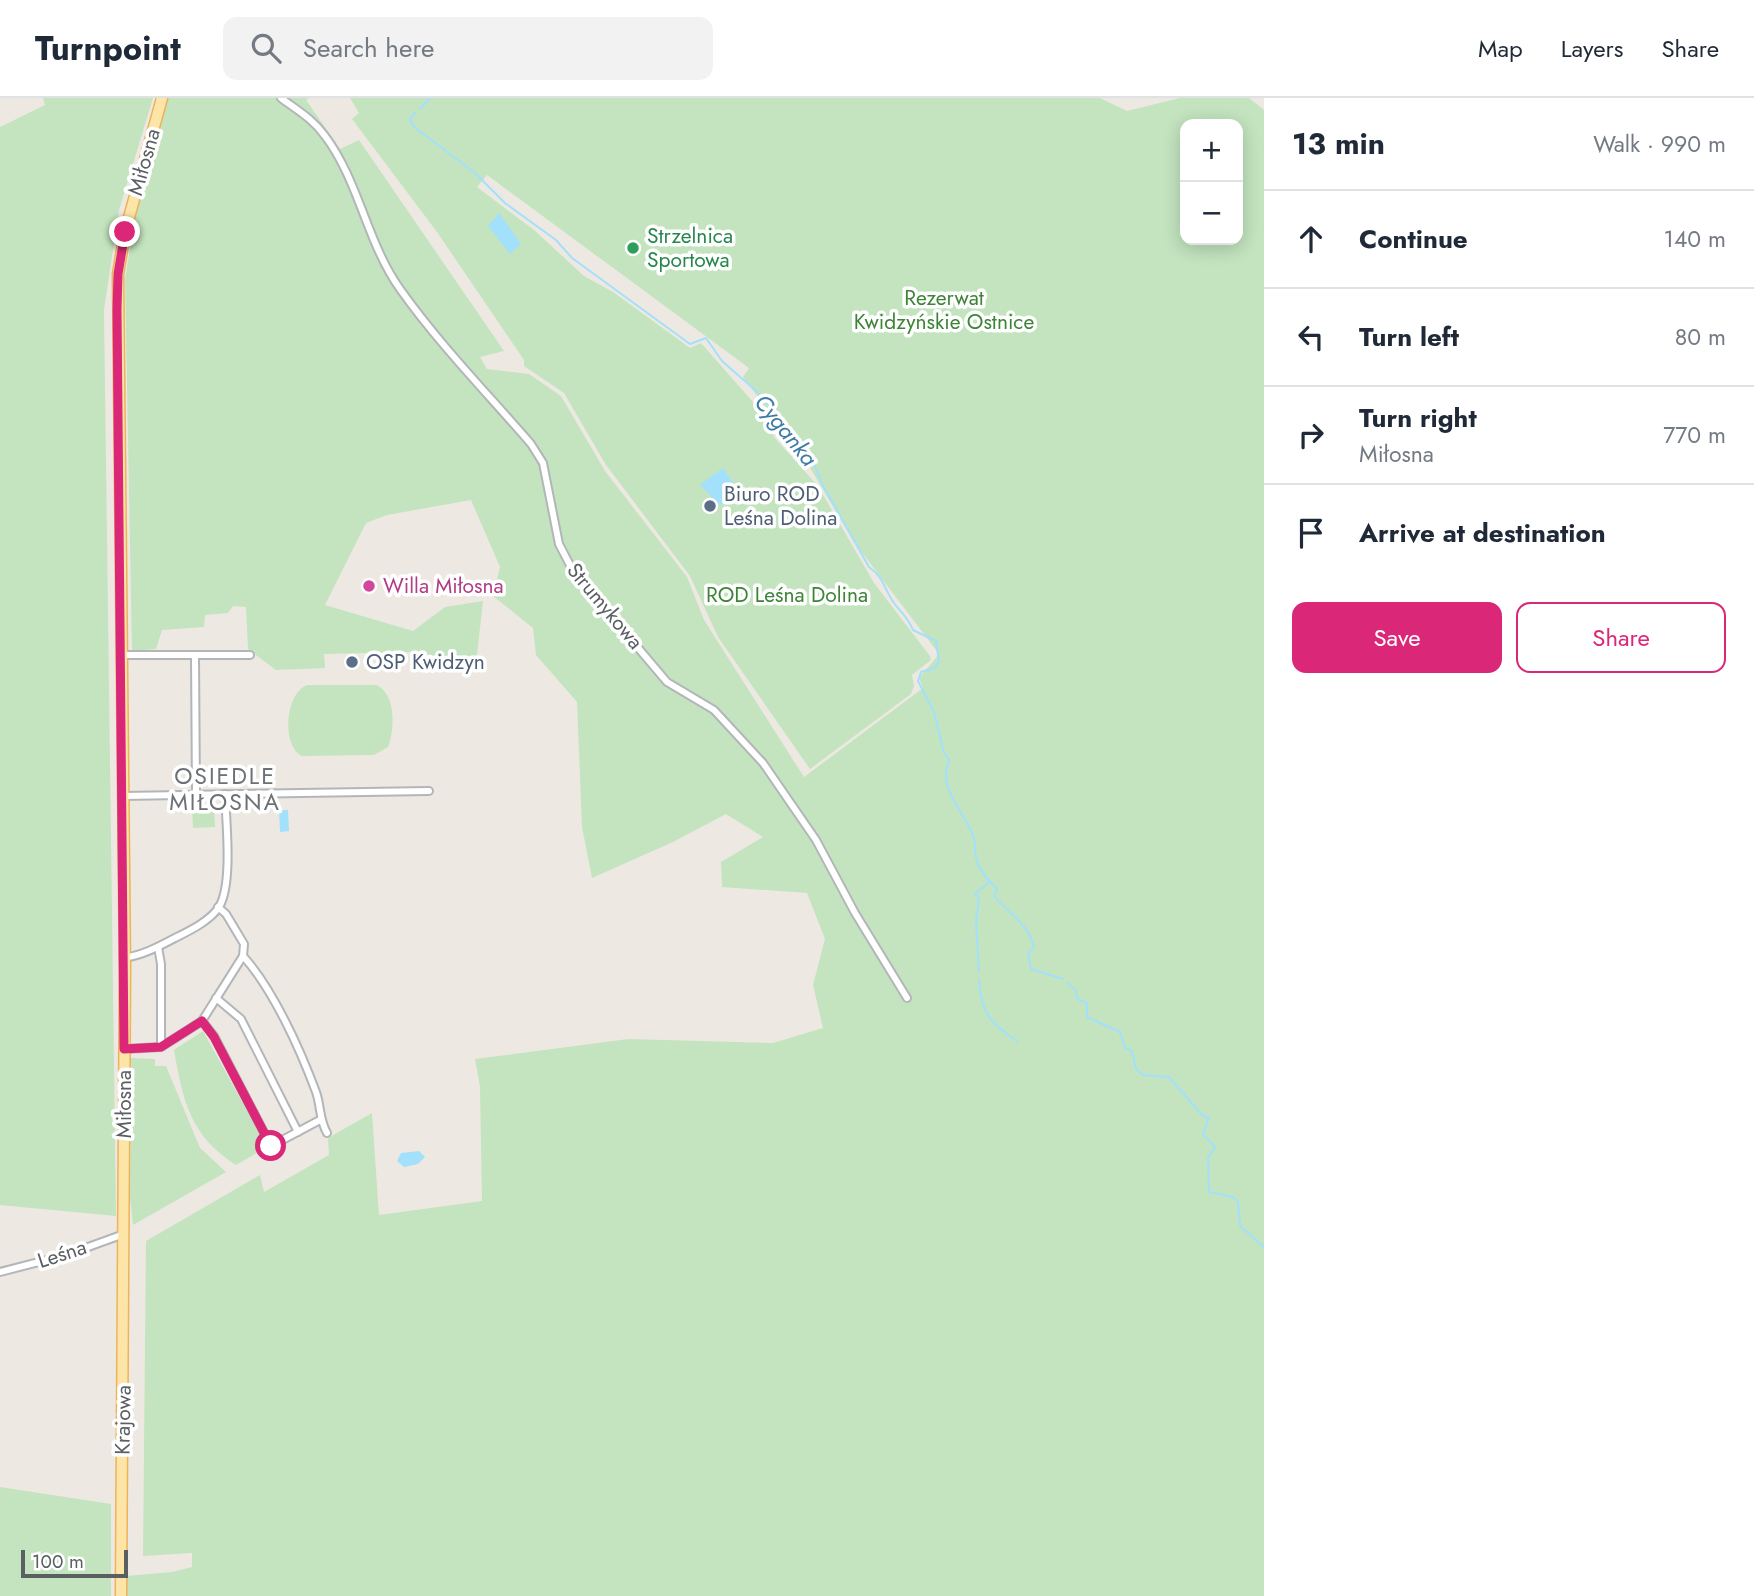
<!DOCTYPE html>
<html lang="en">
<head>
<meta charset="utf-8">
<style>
	body { margin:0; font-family:Jost,sans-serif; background:#f2f2f3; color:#1f2937 }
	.controls { position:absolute; right:21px; top:21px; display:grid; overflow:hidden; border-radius:14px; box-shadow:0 4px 18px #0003 }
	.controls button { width:63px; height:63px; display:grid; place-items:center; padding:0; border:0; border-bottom:2px solid #e0e1e3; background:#fff; color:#1f2937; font:35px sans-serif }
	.scale { position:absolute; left:21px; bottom:18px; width:107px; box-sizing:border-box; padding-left:7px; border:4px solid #5a5f62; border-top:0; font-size:19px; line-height:24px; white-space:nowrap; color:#5a5f62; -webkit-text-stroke:5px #fff; paint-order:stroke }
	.stop { position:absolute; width:21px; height:21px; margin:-16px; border:5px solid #db2777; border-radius:50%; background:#fff }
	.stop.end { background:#db2777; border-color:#fff; box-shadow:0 2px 7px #0008 }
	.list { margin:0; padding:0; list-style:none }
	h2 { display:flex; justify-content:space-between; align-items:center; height:91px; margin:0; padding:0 28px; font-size:30px }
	h2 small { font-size:23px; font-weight:400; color:#747a83 }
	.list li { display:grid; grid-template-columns:46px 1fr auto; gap:21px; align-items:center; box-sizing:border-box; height:98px; padding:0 28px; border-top:2px solid #e0e1e3 }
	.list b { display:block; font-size:26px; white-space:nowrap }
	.list p { margin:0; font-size:23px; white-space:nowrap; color:#747a83 }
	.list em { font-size:23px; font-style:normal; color:#747a83 }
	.actions { display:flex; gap:14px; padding:21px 28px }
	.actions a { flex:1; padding:16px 0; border:2px solid #db2777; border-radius:14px; text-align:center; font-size:24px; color:#db2777 }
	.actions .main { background:#db2777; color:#fff }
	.icon { flex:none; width:38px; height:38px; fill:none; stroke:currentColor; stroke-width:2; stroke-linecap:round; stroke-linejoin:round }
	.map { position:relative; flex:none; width:1264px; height:1498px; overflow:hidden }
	header { display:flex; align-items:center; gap:42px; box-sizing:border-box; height:98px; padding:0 35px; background:#fff; border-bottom:2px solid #e0e1e3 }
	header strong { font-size:33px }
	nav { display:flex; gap:38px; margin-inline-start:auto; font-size:24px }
	.search { width:490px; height:63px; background:#f2f2f3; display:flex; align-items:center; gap:18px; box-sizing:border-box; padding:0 24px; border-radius:14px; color:#747a83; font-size:26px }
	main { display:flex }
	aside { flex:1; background:#fff }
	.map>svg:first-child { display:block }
	.green { fill:#c3e4bf; fill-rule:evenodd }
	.water { fill:#a2e0fc }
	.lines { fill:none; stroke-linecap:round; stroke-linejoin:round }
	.stream { stroke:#a2e0fc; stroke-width:2 }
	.street-casing { stroke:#b3b6b9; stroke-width:10 }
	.primary-casing { stroke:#edb35b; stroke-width:13 }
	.street { stroke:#fff; stroke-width:6 }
	.primary { stroke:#fde5a7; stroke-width:10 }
	.route { stroke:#db2777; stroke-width:9 }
	.leisure-dot { fill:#2e9e5b; stroke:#fff; stroke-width:2.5 }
	.service-dot { fill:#5c6f8a; stroke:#fff; stroke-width:2.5 }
	.hotel-dot { fill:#d1479c; stroke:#fff; stroke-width:2.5 }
	.labels { text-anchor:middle; stroke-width:7; stroke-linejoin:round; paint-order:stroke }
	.street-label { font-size:21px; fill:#5a5f62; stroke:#fff }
	.leisure-label { font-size:21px; fill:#27864d; stroke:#fff; text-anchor:start }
	.park-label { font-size:21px; fill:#3d8437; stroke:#fff }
	.service-label { font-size:21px; fill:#4e5e75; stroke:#fff; text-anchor:start }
	.hotel-label { font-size:21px; fill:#b23c85; stroke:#fff; text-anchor:start }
	.water-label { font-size:23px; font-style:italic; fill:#3e7ca5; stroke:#fff }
	.neighbourhood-label { font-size:23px; letter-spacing:2px; fill:#6b7174; stroke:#fff }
</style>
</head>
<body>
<header>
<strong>Turnpoint</strong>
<div class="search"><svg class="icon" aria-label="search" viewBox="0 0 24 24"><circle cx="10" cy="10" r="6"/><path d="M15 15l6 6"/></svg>Search here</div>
<nav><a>Map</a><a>Layers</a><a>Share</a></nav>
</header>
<main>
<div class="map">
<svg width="1264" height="1498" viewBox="0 0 1264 1498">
	<rect width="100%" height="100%" fill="#ede9e2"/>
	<g class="green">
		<path d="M 43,0 L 153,0 L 119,112 L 104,212 L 116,1118 L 0,1107 L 0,29 L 45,7 Z"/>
		<path d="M 168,0 L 309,0 L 306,2 L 340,51 L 359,42 L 504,253 L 480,259 L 487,271 L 529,276 L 561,298 L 605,373 L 687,479 L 704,522 L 804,679 L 923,590 L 919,580 L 939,556 L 854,444 L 809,368 L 743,279 L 749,270 L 487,77 L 477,89 L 534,132 L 584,178 L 613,194 L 690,250 L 701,245 L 753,304 L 775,340 L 818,388 L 874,485 L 930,558 L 931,562 L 912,577 L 914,588 L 911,596 L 810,671 L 718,539 L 690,478 L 606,367 L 564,295 L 524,268 L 524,262 L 437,134 L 352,21 L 359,15 L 350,0 L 1100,0 L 1127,13 L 1180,0 L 1249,0 L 1264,12 L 1264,1498 L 126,1498 L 126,1478 L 172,1474 L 192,1469 L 192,1455 L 143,1458 L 146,1143 L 260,1077 L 264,1094 L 329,1057 L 328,1040 L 372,1015 L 379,1117 L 482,1103 L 480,989 L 475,961 L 628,941 L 773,945 L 823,930 L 813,887 L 825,841 L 807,795 L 722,789 L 721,764 L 763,739 L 726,716 L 673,744 L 592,780 L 582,729 L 577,604 L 536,557 L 533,530 L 493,498 L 500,469 L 471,402 L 387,417 L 366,425 L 325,507 L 413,533 L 445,509 L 483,503 L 476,566 L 415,554 L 324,556 L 325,570 L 276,572 L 248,551 L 246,509 L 233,508 L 228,515 L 205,517 L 204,529 L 162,532 L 156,551 L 132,553 L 125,181 L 135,119 ZM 1185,26 L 1238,26 L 1238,142 L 1185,142 Z"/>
		<path d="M 307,587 L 376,587 C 396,595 395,631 388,649 L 374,657 L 302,658 C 281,648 285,595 307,587 Z"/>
		<path d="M 214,709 L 215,729 L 193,730 L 192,710 Z"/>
		<path d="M 203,933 L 267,1049 L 236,1067 C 190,1038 183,1003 174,952 Z"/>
		<path d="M 131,960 L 155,961 L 155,968 L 166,968 L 200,1050 L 226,1074 L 133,1127 L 130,1100 Z"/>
		<path d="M 0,1389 L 111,1406 L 111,1498 L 0,1498 Z"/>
	</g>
	<g class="water">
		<path d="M 499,115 L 521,146 L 510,156 L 488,128 Z"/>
		<path d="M 723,370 L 739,394 L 720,407 L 700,387 Z"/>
		<path d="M 279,712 L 288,712 L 289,733 L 280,734 Z"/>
		<path d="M 419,1053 L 425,1059 L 418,1066 L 404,1069 L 397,1063 L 401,1055 Z"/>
	</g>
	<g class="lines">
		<g class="stream">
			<path d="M 420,11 L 430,0"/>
			<path d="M 415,15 L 410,21 L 414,29 L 475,75 L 505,105 L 556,142 L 572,160 L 690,246 L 706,240 L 722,263 L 763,299 L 795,345 L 810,356 L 822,386 L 869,469 C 884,479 884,491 894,505 C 902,516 907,518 913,532 L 936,543 L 939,564 L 934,570 L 921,574 L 918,583 L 934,614 L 944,655 L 949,662 C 937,689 963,713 973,737 C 976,745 974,751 976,759 C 978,771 989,783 997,791 L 994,798 C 1005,813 1031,827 1034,850 L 1028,855 L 1031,871 L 1063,881"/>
			<path d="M 979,874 L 976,823 L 979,800 L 975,796 L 989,784"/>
			<path d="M 979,882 C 981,916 991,926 1017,943"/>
			<path d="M 1067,885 L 1076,892 L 1077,901 L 1087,905 L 1087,919 L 1120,934 L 1125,950 L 1132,953 L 1136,971 L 1143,977 L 1169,979 L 1202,1017 L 1209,1020 L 1203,1036 L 1215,1049 L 1208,1060 L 1209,1094 L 1233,1099 L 1238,1104 L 1240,1128 L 1264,1149"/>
		</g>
		<g class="street-casing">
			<g id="street">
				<path d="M 281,0 C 297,12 313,21 325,38 C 359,83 367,145 400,191 C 439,246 487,295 531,346 L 543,365 L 559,446 L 573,473 L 667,584 L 714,612 L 763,665 L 816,742 L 855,815 L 907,900"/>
				<path d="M 121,557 L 250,557"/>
				<path d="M 195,558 L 196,696"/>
				<path d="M 123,698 L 429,693"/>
				<path d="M 158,849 L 161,866 L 161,949"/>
				<path d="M 243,858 C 273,891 300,951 316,994 C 321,1008 319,1021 327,1035"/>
				<path d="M 124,860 C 143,857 158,849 175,840 C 189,833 210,823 219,809 C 233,786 226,724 225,696"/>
				<path d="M 216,900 L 241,921 L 298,1034"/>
				<path d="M 202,923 L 214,938 L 271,1048 L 320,1022"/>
				<path d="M 124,951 L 161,949 L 202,923 L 243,858 L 244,846 L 226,816 L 218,809"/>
				<path d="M 0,1174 L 66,1157 L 124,1136"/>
			</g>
		</g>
		<g class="primary-casing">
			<path id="primary" d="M 121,1498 L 125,869 L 118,176 L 125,134 L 162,0"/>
		</g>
		<use href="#street" class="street"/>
		<use href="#primary" class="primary"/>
	</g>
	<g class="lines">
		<path class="route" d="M 125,134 L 118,176 L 117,211 L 124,951 L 161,949 L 202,923 L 214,939 L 271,1048"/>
	</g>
	<circle class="leisure-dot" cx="633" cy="150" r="7"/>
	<g class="service-dot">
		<circle cx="710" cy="408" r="7"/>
		<circle cx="352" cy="564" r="7"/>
	</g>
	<circle class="hotel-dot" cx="369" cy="488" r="7"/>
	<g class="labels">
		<g class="street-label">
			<text transform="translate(144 64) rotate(-74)" y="7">Miłosna</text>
			<text transform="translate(605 508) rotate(50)" y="7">Strumykowa</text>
			<text transform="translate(124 1006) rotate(-90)" y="7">Miłosna</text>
			<text transform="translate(62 1156) rotate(-18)" y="7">Leśna</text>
			<text transform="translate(123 1322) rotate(-89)" y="7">Krajowa</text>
		</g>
		<g class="leisure-label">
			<text x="647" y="145">Strzelnica<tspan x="647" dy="24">Sportowa</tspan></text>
		</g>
		<g class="park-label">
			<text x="944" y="207">Rezerwat<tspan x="944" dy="24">Kwidzyńskie Ostnice</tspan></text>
			<text x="787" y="504">ROD Leśna Dolina</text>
		</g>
		<g class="service-label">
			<text x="724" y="403">Biuro ROD<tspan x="724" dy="24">Leśna Dolina</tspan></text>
			<text x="366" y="571">OSP Kwidzyn</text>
		</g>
		<g class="hotel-label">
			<text x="383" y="495">Willa Miłosna</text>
		</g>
		<g class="water-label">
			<text transform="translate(786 332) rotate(51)" y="8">Cyganka</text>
		</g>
		<g class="neighbourhood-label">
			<text x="225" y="686">OSIEDLE<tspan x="225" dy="26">MIŁOSNA</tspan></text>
		</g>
	</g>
</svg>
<div class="controls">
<button>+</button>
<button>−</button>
</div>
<div class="scale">100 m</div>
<div class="stop" style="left:271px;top:1048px"></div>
<div class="stop end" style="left:125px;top:134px"></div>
</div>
<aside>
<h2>13 min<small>Walk · 990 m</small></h2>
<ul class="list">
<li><svg class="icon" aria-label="ahead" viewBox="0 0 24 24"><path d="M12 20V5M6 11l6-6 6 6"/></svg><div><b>Continue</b></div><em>140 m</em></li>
<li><svg class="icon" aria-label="left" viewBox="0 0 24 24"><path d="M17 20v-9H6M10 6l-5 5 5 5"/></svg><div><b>Turn left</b></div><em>80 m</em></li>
<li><svg class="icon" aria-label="right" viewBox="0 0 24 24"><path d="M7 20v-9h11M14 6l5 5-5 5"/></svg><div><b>Turn right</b><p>Miłosna</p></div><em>770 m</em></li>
<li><svg class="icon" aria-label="arrive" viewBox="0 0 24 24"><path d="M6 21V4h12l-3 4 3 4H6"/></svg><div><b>Arrive at destination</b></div></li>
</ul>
<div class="actions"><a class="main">Save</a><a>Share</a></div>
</aside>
</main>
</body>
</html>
